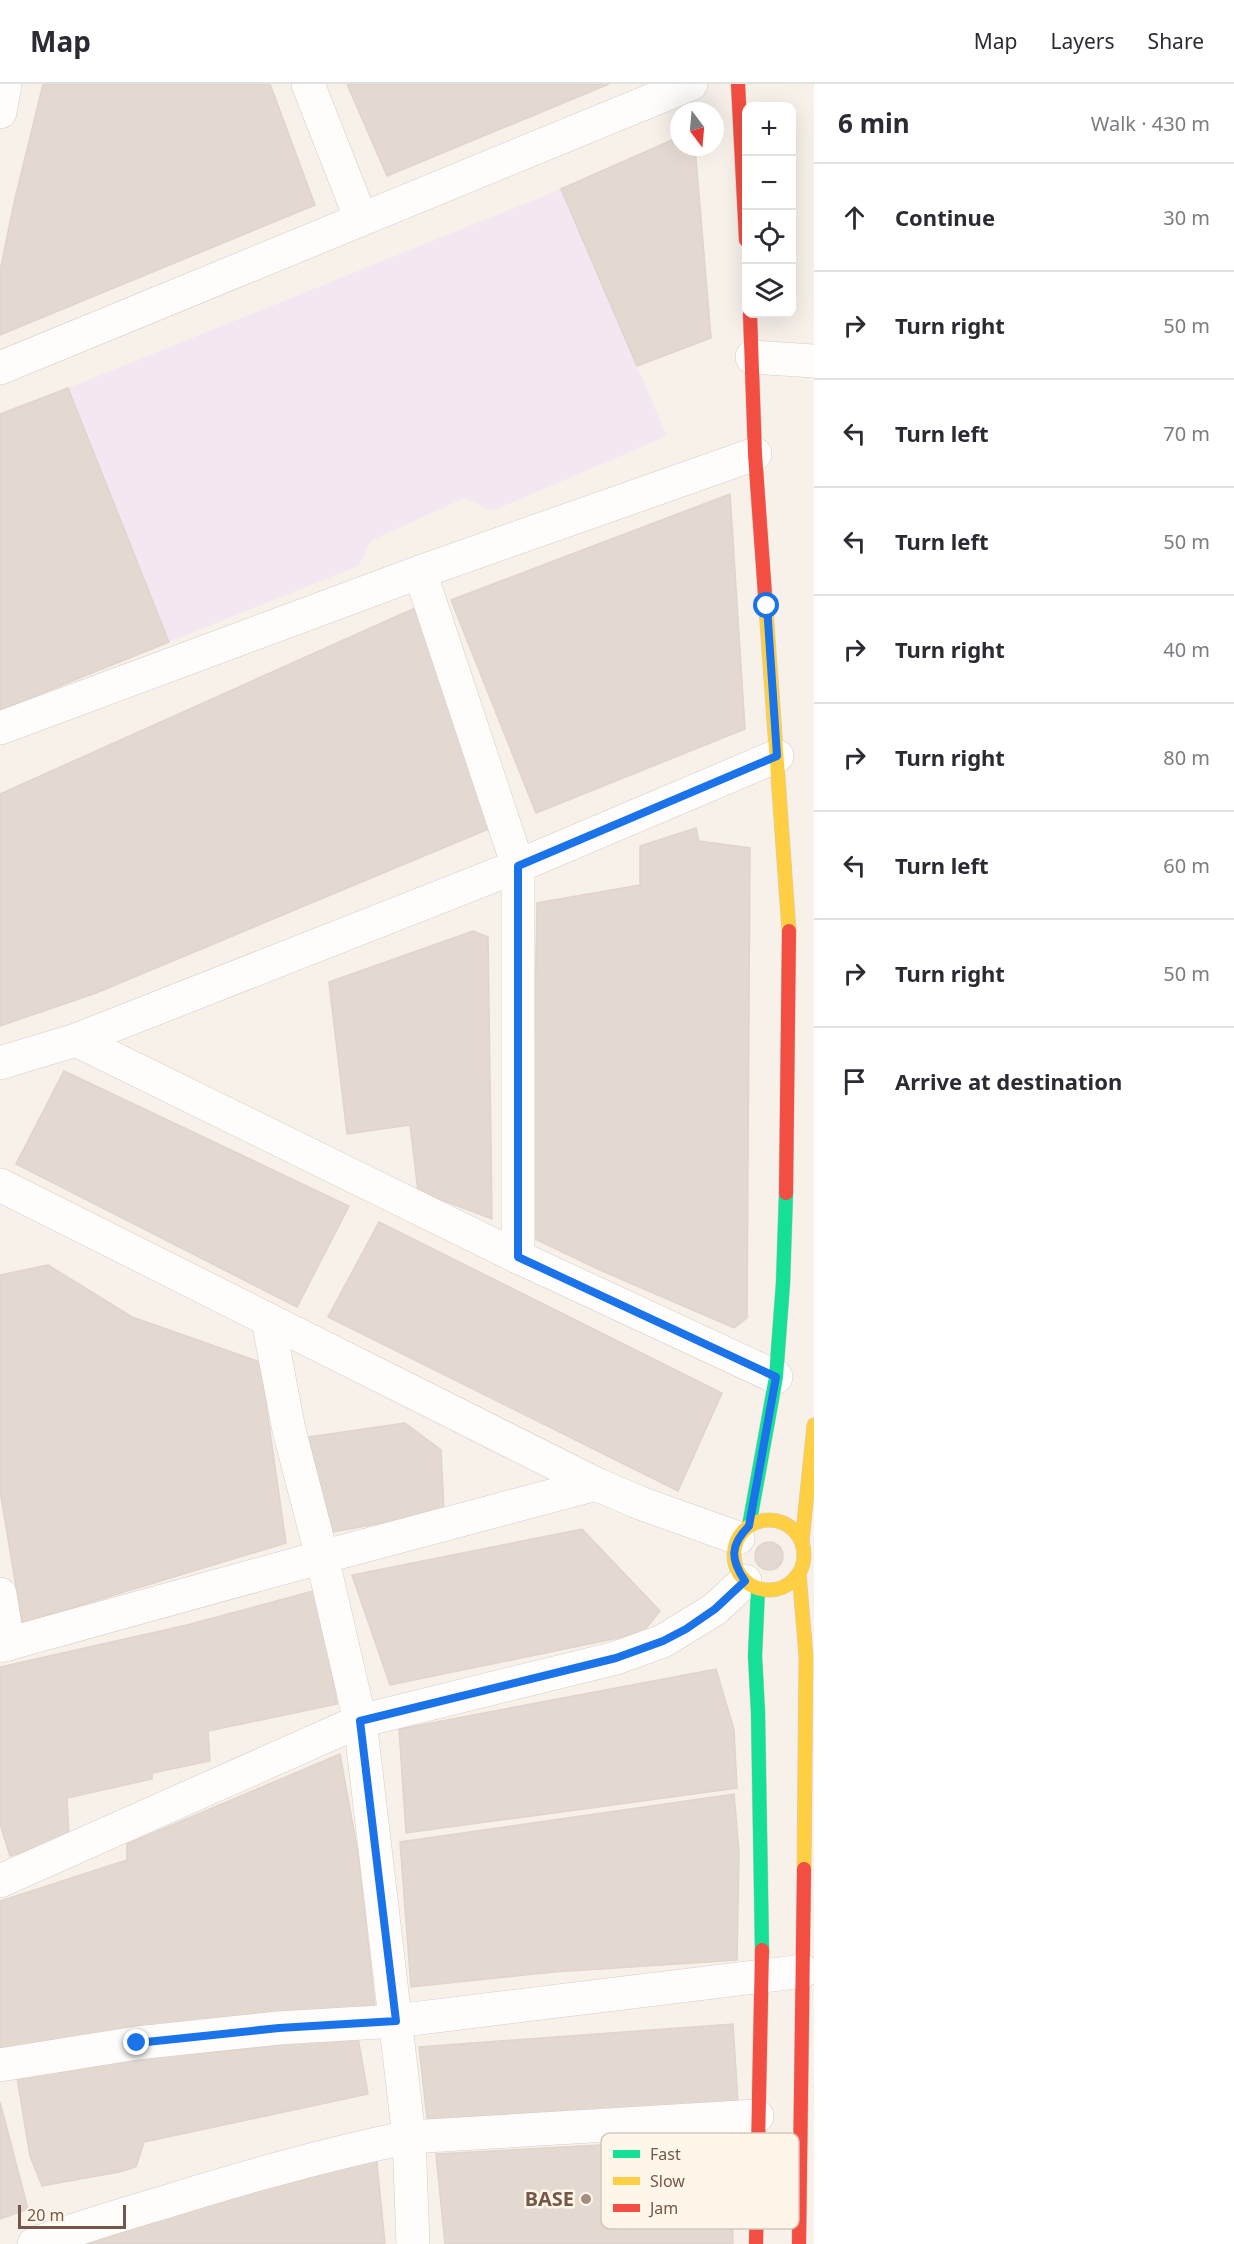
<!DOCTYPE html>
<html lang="en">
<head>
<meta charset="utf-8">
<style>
	body { margin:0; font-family:"Noto Sans",sans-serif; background:#f2f2f3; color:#2b2b33 }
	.controls { position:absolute; right:18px; top:18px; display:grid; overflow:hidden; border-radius:12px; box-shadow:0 6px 24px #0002 }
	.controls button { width:54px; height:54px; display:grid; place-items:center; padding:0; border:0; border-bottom:2px solid #e1e1e2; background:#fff; color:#2b2b33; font:30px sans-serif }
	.compass { position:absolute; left:670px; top:18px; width:54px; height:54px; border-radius:50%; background:#fff; box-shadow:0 6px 24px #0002; rotate:164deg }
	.scale { position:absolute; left:18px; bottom:15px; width:108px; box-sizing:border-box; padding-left:6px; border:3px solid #755749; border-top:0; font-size:16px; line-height:21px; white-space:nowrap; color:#755749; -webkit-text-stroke:4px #fff6ea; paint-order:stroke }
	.stop { position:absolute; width:18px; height:18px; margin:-14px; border:4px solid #1a73e8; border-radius:50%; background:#fff }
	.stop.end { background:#1a73e8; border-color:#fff; box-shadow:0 2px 6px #0008 }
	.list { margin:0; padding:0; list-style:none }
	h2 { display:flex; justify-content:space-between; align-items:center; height:78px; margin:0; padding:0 24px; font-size:26px }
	h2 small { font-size:20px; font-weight:400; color:#7c7c81 }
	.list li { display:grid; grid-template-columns:39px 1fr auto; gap:18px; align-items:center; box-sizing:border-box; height:108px; padding:0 24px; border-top:2px solid #e1e1e2 }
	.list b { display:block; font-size:22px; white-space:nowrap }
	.list em { font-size:20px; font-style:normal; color:#7c7c81 }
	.icon { flex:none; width:33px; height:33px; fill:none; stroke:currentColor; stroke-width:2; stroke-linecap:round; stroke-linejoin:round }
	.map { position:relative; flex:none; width:814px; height:2160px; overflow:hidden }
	header { display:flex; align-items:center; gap:36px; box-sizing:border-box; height:84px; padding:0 30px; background:#fff; border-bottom:2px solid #e1e1e2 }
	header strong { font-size:28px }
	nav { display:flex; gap:33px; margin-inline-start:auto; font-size:21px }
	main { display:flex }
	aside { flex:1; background:#fff }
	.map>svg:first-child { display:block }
	.education { fill:#f3e8f2 }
	.building { fill:#e3d9d1; stroke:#e0d4cc; stroke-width:1.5 }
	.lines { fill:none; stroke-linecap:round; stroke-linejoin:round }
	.street-casing { stroke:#d6ccc6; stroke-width:34 }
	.fast-casing { stroke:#d6ccc6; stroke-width:15 }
	.slow-casing { stroke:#d6ccc6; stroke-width:15 }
	.jam-casing { stroke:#d6ccc6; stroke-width:15 }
	.street { stroke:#fefdfc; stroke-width:33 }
	.fast { stroke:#16e098; stroke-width:14 }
	.slow { stroke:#ffcf43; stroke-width:14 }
	.jam { stroke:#f24e42; stroke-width:14 }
	.route { stroke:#1a73e8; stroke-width:8 }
	.poi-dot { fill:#a28d81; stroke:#fff6ea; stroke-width:2 }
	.labels { text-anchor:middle; stroke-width:5; stroke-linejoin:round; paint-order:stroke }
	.poi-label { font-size:20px; font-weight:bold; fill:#755749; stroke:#fff6ea; text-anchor:end }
	.key { fill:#fff6ea; stroke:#d6c6ba; stroke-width:1.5 }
	.key-label { font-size:16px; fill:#755749 }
</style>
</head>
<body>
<header>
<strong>Map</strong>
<nav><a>Map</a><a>Layers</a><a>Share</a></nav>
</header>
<main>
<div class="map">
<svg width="814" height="2160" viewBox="0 0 814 2160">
	<rect width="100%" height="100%" fill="#f7f1ea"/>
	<path class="education" d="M 561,105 L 667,352 L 492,427 L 465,414 L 372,456 L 358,482 L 169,558 L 68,304 Z"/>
	<g class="building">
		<path d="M 43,0 L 270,0 L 315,121 L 0,251 L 0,187 L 14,119 Z"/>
		<path d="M 347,0 L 609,0 L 387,92 Z"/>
		<path d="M 679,53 L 679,63 L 695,63 L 711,254 L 637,282 L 561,105 Z"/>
		<path d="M 68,304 L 169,558 L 0,626 L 0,330 Z"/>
		<path d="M 730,410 L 745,645 L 536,729 L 451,516 Z"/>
		<path d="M 415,524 L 498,741 L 96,909 L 0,942 L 0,710 Z"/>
		<path d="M 696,744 L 699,757 L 750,764 L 747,1234 L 734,1244 L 600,1186 L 531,1153 L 537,819 L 640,801 L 640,762 Z"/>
		<path d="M 473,847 L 488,853 L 492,1135 L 418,1107 L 410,1041 L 347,1050 L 329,898 Z"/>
		<path d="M 64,987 L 349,1122 L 297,1223 L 16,1080 Z"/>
		<path d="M 379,1138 L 722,1309 L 678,1407 L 328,1233 Z"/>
		<path d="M 48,1181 L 132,1233 L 260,1278 L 286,1459 L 22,1539 L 0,1407 L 0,1191 Z"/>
		<path d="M 405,1339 L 441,1366 L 444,1428 L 333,1448 L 308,1353 Z"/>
		<path d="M 582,1445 L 660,1527 L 642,1549 L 390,1601 L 352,1491 Z"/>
		<circle cx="769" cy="1472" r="14"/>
		<path d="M 317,1506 L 337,1620 L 208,1647 L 210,1677 L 152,1689 L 152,1695 L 67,1714 L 69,1754 L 10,1772 L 0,1740 L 0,1583 L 187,1541 Z"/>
		<path d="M 716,1585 L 734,1646 L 737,1704 L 406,1749 L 399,1645 Z"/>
		<path d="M 340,1670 L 358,1769 L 375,1921 L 188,1943 L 0,1972 L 0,1817 L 127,1776 L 127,1760 Z"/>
		<path d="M 734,1710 L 739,1768 L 737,1876 L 554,1888 L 411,1903 L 400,1758 Z"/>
		<path d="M 733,1940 L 738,2018 L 428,2043 L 419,1963 Z"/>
		<path d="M 357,1948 L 368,2010 L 144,2058 L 136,2083 L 119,2088 L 42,2102 L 30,2072 L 16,1988 L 201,1965 L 207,1969 L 263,1963 L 263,1961 Z"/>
		<path d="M 0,2018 L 28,2125 L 0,2135 Z"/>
		<path d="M 729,2054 L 733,2160 L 445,2160 L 436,2070 Z"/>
		<path d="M 376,2069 L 385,2160 L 83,2160 Z"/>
	</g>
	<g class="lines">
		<g class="street-casing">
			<g id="street">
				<path d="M 308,0 L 361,135"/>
				<path d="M 0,28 L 5,0"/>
				<path d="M 752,273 L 814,277"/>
				<path d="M 0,284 L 691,0"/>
				<path d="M 420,488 L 518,782 L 518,1173"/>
				<path d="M 0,644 L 420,488 L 755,370"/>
				<path d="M 76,956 L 518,1173 L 776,1293"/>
				<path d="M 0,979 L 76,956 L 518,782 L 777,672"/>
				<path d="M 0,1101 L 596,1400 L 640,1419 L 738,1454"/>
				<path d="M 268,1236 L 289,1346 L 322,1473 L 360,1637 L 409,2053 L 413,2160"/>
				<path d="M 0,1510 L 8,1560"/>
				<path d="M 0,1562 L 322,1473 L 596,1400"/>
				<path d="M 0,1797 L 360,1637 L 616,1574 L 663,1557 L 715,1525 L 745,1497"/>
				<path d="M 0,1981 L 137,1959 L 279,1944 L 396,1937 L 803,1887"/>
				<path d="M 34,2160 C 77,2144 121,2131 165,2118 C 245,2093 327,2070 409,2053 L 757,2032"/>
			</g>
		</g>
		<g class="fast-casing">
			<g id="fast">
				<path d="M 749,1442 L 776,1293 L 783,1199 L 786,1109"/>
				<path d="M 758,1505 L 755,1572 L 758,1628 L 762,1866"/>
			</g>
		</g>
		<g class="slow-casing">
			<g id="slow">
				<path d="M 765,511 L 789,847"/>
				<circle cx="769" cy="1471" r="35"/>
				<path d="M 802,1458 L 814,1341"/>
				<path d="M 799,1489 L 806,1572 L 804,1785"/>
			</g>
		</g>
		<g class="jam-casing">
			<g id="jam">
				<path d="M 738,0 L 746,156"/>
				<path d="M 750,230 L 755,370 L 765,511"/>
				<path d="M 786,1109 L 789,847"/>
				<path d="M 756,2160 L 762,1866"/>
				<path d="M 799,2160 L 804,1785"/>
			</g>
		</g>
		<use href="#street" class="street"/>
		<use href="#fast" class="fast"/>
		<use href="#slow" class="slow"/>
		<use href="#jam" class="jam"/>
	</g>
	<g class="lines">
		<path class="route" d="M 137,1959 L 279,1944 L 396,1937 L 360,1637 L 616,1574 L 663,1557 L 686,1545 L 715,1525 L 745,1497 C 730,1475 730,1461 749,1442 L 776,1293 L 518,1173 L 518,782 L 777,672 L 767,522"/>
	</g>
	<circle class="poi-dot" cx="586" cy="2115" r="6"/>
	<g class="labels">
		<g class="poi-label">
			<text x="574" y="2122">BASE</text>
		</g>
	</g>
	<rect x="601" y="2049" width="198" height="96" rx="9" class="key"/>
	<rect x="613" y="2066" width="27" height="8" fill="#16e098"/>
	<rect x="613" y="2093" width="27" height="8" fill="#ffcf43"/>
	<rect x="613" y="2120" width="27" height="8" fill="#f24e42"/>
	<g class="key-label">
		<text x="650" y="2076">Fast</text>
		<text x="650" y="2103">Slow</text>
		<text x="650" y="2130">Jam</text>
	</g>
</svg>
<div class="controls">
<button>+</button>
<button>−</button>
<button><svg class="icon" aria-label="locate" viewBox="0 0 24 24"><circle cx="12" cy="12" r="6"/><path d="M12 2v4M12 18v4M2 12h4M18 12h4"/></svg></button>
<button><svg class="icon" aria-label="layers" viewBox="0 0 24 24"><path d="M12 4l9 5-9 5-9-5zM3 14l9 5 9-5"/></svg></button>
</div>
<svg class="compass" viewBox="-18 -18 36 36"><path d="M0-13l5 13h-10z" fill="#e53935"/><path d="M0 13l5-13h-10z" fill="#7c7c81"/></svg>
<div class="scale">20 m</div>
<div class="stop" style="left:767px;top:522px"></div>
<div class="stop end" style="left:137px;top:1959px"></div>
</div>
<aside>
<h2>6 min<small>Walk · 430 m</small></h2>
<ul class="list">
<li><svg class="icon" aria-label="ahead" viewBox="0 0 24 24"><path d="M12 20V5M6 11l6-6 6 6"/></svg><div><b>Continue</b></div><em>30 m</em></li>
<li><svg class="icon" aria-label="right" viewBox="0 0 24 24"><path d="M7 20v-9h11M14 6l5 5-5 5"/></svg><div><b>Turn right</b></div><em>50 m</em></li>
<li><svg class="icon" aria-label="left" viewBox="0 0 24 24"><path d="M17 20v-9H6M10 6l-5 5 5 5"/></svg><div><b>Turn left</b></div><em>70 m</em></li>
<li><svg class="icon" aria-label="left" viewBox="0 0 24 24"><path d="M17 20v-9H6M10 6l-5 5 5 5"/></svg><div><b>Turn left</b></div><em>50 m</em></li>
<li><svg class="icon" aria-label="right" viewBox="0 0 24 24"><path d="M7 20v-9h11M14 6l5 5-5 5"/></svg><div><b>Turn right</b></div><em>40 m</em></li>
<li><svg class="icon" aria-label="right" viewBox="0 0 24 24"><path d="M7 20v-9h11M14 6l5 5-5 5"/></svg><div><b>Turn right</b></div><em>80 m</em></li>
<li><svg class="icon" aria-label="left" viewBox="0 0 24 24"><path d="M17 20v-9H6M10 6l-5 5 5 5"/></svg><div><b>Turn left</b></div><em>60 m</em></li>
<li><svg class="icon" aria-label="right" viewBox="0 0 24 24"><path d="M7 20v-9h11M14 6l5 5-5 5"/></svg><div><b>Turn right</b></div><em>50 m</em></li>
<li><svg class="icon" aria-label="arrive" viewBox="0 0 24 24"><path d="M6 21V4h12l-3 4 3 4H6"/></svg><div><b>Arrive at destination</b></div></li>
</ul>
</aside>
</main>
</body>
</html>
